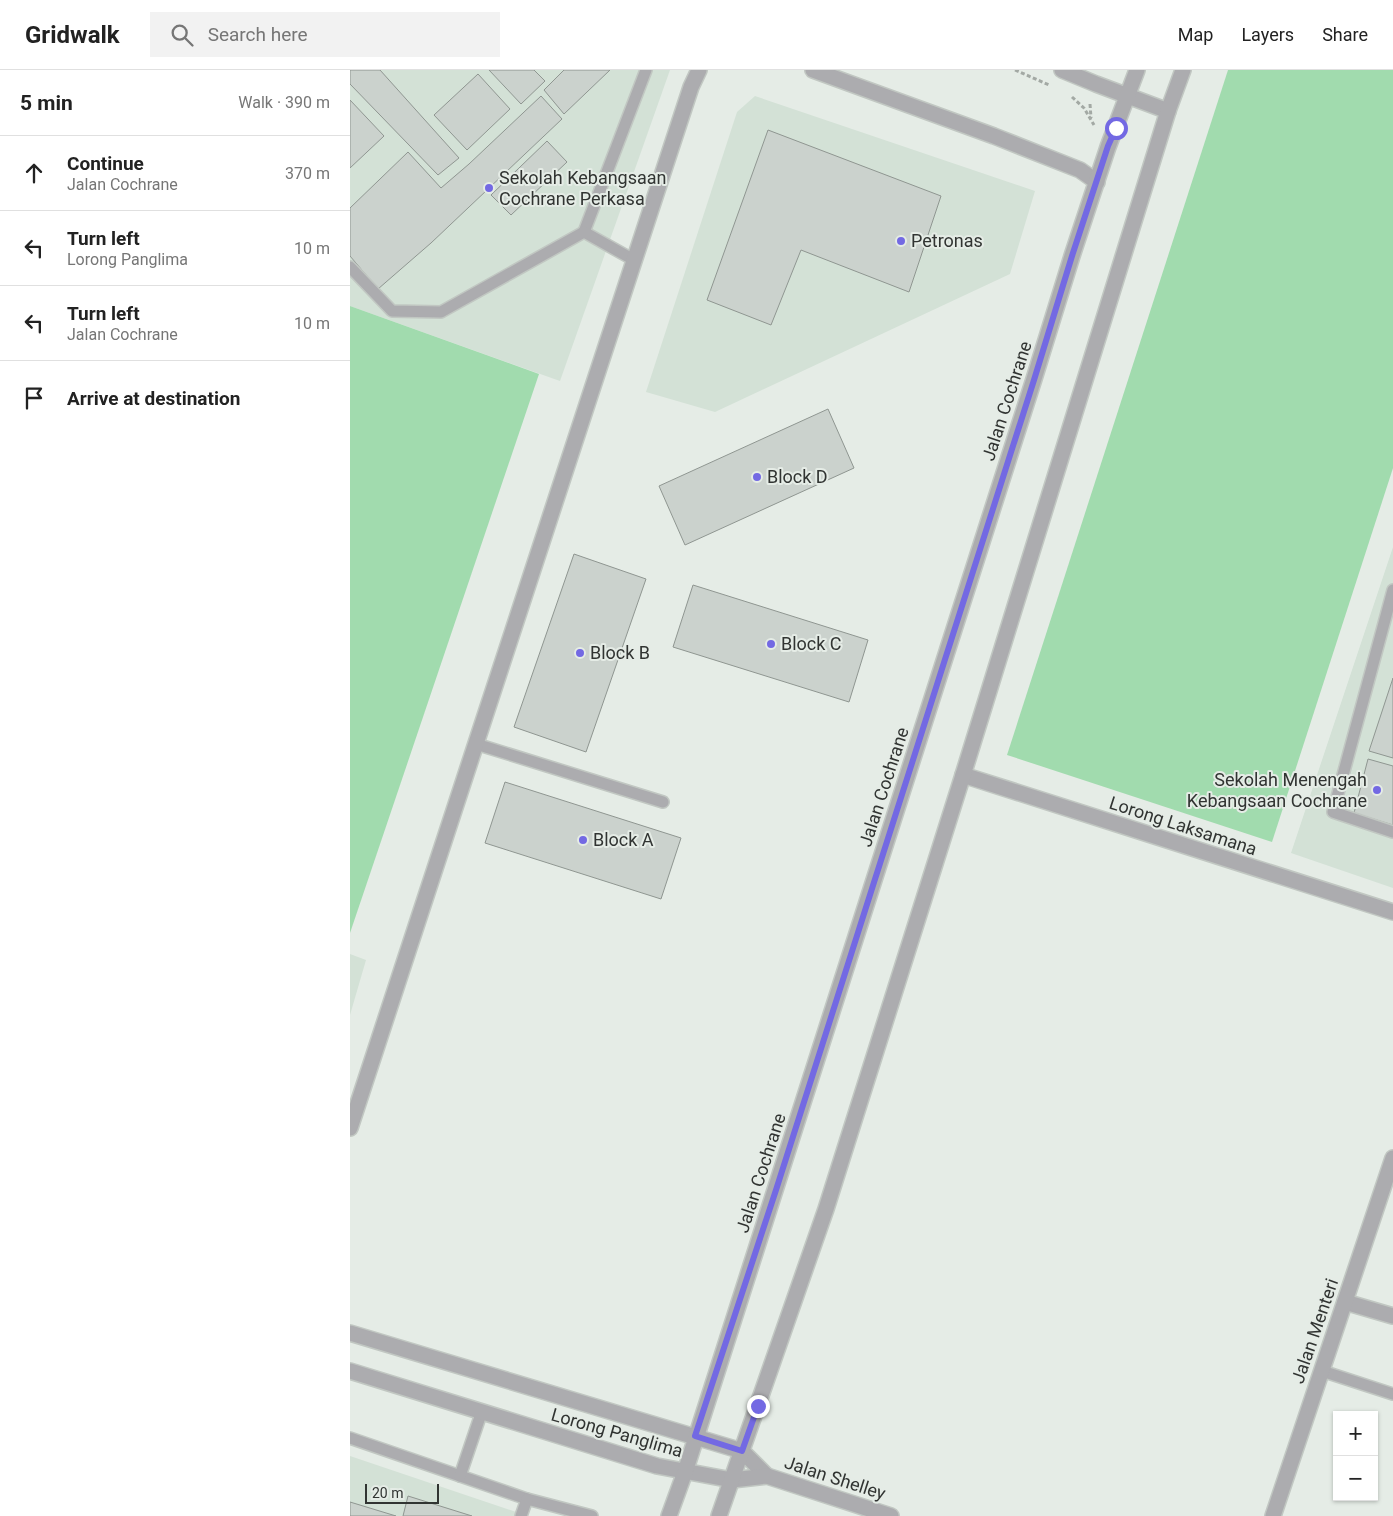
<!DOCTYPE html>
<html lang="en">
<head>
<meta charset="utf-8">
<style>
	body { margin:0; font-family:Roboto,sans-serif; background:#f2f2f2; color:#222 }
	.controls { position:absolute; right:15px; bottom:15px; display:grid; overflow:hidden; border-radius:0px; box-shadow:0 1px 4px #0004 }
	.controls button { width:45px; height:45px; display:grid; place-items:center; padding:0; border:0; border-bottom:1px solid #e0e0e0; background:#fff; color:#222; font:25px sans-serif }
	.scale { position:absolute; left:15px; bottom:12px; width:74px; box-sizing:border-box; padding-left:5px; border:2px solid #313432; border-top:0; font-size:14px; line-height:18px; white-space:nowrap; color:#313432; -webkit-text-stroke:4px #e5ece6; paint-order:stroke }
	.stop { position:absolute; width:15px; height:15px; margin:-11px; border:4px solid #7369e3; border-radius:50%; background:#fff }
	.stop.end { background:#7369e3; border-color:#fff; box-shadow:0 1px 5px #0008 }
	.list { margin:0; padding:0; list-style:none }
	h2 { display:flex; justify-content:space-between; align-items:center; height:65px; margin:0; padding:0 20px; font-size:21px }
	h2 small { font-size:16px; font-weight:400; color:#767676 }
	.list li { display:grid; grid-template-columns:32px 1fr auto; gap:15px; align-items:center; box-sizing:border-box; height:75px; padding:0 20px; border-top:1px solid #e0e0e0 }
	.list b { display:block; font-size:19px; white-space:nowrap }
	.list p { margin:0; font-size:16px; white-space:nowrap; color:#767676 }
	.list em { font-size:16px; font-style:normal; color:#767676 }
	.icon { flex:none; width:28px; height:28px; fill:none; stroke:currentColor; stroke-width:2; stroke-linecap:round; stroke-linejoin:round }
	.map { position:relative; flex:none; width:1043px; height:1446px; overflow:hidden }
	header { display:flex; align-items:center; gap:30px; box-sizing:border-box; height:70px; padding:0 25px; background:#fff; border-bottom:1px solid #e0e0e0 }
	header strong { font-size:24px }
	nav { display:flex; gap:28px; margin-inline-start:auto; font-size:18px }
	.search { width:350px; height:45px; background:#f2f2f2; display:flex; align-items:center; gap:12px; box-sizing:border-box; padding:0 18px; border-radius:0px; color:#767676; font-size:19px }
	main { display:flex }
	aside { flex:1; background:#fff }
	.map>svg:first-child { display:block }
	.built { fill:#d3e1d6 }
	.green { fill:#a1dbae }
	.building { fill:#cbd2cd; stroke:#8f9691 }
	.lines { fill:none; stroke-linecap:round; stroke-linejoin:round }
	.service-casing { stroke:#c1c7c2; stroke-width:14 }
	.minor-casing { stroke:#c1c7c2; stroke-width:18 }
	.tertiary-casing { stroke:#c1c7c2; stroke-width:18 }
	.path { stroke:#a3a9a4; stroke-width:3; stroke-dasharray:4 2.5; stroke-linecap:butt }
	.service { stroke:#acacaf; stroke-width:11 }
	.minor { stroke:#acacaf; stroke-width:15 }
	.tertiary { stroke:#acacaf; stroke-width:15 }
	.route { stroke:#7369e3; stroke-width:6 }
	.poi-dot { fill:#7369e3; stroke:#e5ece6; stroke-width:2 }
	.labels { text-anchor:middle; stroke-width:4; stroke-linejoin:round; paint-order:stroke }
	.poi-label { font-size:18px; fill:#313432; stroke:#e5ece6; text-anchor:start }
	.street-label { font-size:18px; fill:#313432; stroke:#e5ece6 }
</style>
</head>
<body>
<header>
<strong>Gridwalk</strong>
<div class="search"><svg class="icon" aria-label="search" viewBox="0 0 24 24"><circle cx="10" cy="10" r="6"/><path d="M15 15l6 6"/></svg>Search here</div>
<nav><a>Map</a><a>Layers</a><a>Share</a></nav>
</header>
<main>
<aside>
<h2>5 min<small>Walk · 390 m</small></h2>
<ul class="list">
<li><svg class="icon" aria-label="ahead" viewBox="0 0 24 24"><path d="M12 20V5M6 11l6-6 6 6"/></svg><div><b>Continue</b><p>Jalan Cochrane</p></div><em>370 m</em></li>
<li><svg class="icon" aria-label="left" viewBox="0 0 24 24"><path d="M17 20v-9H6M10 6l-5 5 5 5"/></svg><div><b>Turn left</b><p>Lorong Panglima</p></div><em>10 m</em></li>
<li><svg class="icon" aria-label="left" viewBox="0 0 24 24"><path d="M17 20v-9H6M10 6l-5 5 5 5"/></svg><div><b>Turn left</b><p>Jalan Cochrane</p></div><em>10 m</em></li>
<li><svg class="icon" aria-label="arrive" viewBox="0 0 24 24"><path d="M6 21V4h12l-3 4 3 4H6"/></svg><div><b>Arrive at destination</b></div></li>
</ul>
</aside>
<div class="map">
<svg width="1043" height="1446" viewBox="0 0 1043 1446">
	<rect width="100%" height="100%" fill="#e5ece6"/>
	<g class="built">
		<path d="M 0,0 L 320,0 L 210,311 L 0,236 Z"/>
		<path d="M 405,26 L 685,121 L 660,204 L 365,342 L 296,322 L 387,42 Z"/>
		<path d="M 1043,477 L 1043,818 L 941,783 Z"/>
		<path d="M 0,884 L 16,890 L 0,945 Z"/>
		<path d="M 0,1386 L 178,1446 L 0,1446 Z"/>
	</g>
	<g class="green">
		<path d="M 878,0 L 1043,0 L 1043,398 L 922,772 L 657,685 Z"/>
		<path d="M 0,236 L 189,304 L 0,863 Z"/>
	</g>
	<g class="building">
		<path d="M 0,0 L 30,0 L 109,88 L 88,105 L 0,14 Z"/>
		<path d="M 139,0 L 184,0 L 195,11 L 171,34 Z"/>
		<path d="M 214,0 L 260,0 L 214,44 L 194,20 Z"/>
		<path d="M 128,4 L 160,39 L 117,80 L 84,45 Z"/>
		<path d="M 191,26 L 212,49 L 81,173 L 28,219 L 0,186 L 0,138 L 58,82 L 91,118 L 119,94 Z"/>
		<path d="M 0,30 L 34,66 L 0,98 Z"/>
		<path d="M 418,60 L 591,126 L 559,222 L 451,180 L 421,255 L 357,230 Z"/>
		<path d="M 197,71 L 217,92 L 161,145 L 141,125 Z"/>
		<path d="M 478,339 L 504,398 L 335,475 L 309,416 Z"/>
		<path d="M 224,484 L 296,509 L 236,682 L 164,657 Z"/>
		<path d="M 343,515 L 518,570 L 499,632 L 323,577 Z"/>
		<path d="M 1043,608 L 1043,688 L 1019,681 Z"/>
		<path d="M 1018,689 L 1043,696 L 1043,755 L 1004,743 Z"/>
		<path d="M 155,712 L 331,768 L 311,829 L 135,773 Z"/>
		<path d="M 58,1426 L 122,1446 L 53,1446 Z"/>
		<path d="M 0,1432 L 46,1446 L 0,1446 Z"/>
	</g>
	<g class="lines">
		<g class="service-casing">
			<g id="service">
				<path d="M 234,162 L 296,0"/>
				<path d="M 0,197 L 42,241 L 91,242 L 234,162 L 284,190"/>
				<path d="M 1043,520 L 983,742 L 1043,762"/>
				<path d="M 126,674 L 313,732"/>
				<path d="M 972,1301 L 1043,1324"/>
				<path d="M 0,1368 L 177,1429 L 242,1446"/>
				<path d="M 110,1406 L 132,1341"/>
				<path d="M 171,1446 L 177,1429"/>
			</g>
		</g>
		<g class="minor-casing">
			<g id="minor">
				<path d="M 463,0 L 644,66 L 730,100 L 747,112"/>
				<path d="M 613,705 L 1043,842"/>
				<path d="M 0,1058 L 341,17 L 349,0"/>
				<path d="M 995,1232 L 1043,1246"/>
				<path d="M 923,1446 L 1043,1088"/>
			</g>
		</g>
		<g class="tertiary-casing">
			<g id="tertiary">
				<path d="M 712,0 L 746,14 L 818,41"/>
				<path d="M 0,1263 L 392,1381 L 417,1406"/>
				<path d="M 0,1301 L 307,1396 L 382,1410 L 417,1406 L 541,1446"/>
				<path d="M 319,1446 L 335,1402 L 684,309 L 722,186 L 758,77 L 787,0"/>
				<path d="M 369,1446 L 476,1139 L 613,705 L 818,41 L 833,0"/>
			</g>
		</g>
		<g class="path">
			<path d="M 665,0 L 699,15"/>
			<path d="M 722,27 L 734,38 L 744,55"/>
			<path d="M 740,34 L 741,48"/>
		</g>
		<use href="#service" class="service"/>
		<use href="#minor" class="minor"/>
		<use href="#tertiary" class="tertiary"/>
	</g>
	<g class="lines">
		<path class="route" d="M 408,1336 L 392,1381 L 345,1366 L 426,1120 L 684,310 L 722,186 L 758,76 L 766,58"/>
	</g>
	<g class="poi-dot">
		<circle cx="139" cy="118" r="5"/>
		<circle cx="551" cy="171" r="5"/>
		<circle cx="407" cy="407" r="5"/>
		<circle cx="421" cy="574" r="5"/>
		<circle cx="230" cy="583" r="5"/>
		<circle cx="1027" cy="720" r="5"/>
		<circle cx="233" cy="770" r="5"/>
	</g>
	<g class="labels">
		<g class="poi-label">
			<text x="149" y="114">Sekolah Kebangsaan<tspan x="149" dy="21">Cochrane Perkasa</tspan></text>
			<text x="561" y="177">Petronas</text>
			<text x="417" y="413">Block D</text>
			<text x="431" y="580">Block C</text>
			<text x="240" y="589">Block B</text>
			<text x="1017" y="716" text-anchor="end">Sekolah Menengah<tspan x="1017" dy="21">Kebangsaan Cochrane</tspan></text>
			<text x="243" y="776">Block A</text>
		</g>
		<g class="street-label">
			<text transform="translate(657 331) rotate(-72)" y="6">Jalan Cochrane</text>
			<text transform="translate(534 717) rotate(-72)" y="6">Jalan Cochrane</text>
			<text transform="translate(833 756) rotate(18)" y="6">Lorong Laksamana</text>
			<text transform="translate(411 1103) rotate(-72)" y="6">Jalan Cochrane</text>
			<text transform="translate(965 1261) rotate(-71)" y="6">Jalan Menteri</text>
			<text transform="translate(267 1363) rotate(16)" y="6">Lorong Panglima</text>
			<text transform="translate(485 1408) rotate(18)" y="6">Jalan Shelley</text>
		</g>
	</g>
</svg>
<div class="controls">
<button>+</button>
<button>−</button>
</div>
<div class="scale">20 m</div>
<div class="stop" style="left:766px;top:58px"></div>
<div class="stop end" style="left:408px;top:1336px"></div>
</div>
</main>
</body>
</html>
